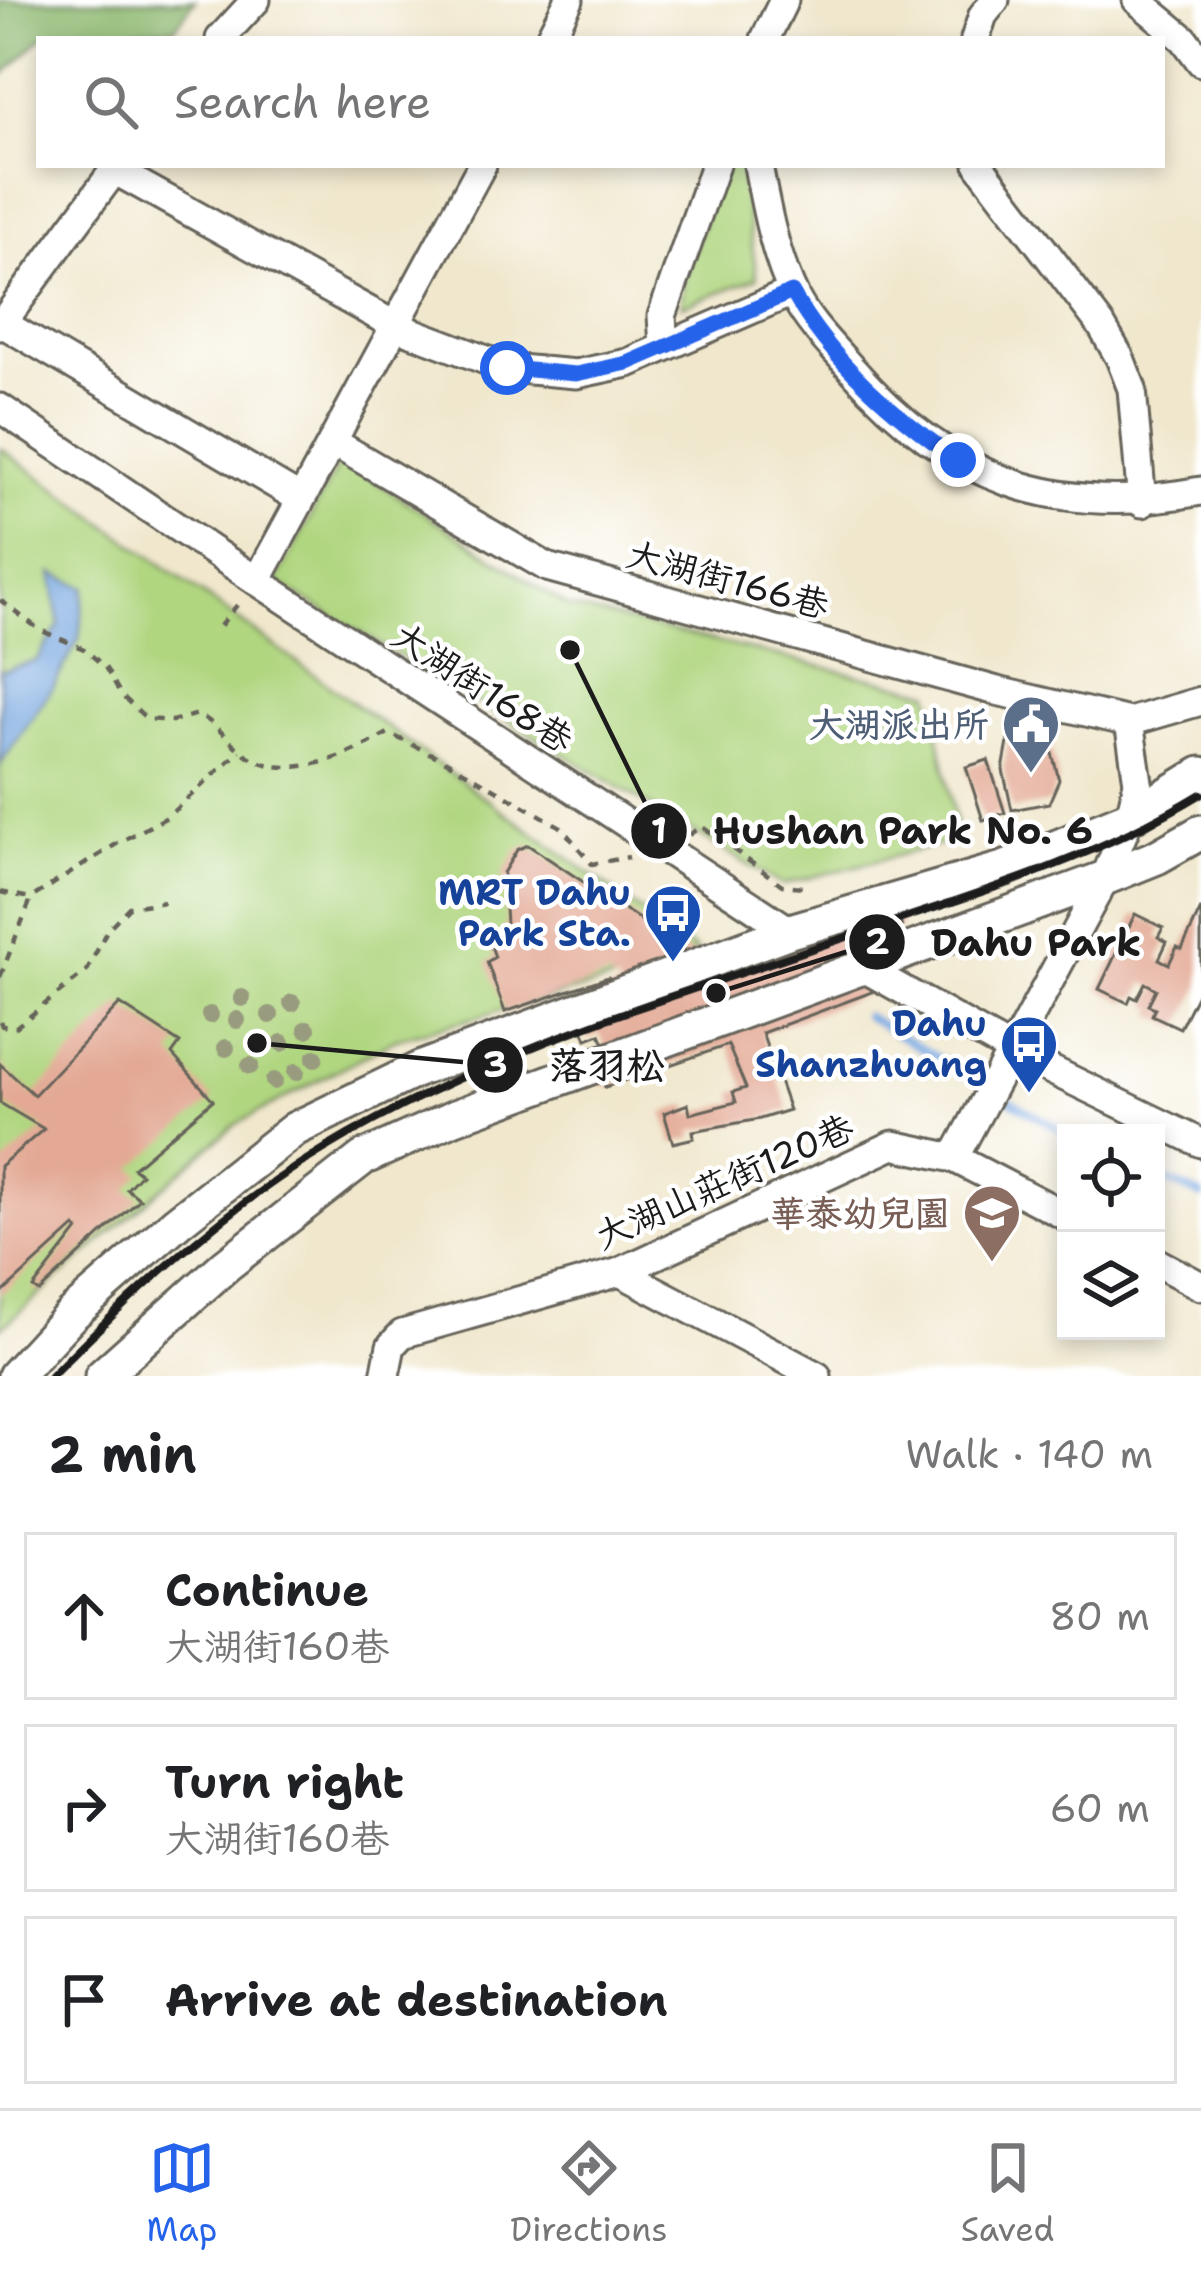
<!DOCTYPE html>
<html lang="en">
<head>
<meta charset="utf-8">
<style>
	body { margin:0; font-family:"Shantell Sans","LXGW WenKai TC",sans-serif; background:#f2f2f2; color:#202124 }
	.controls { position:absolute; right:36px; bottom:36px; display:grid; overflow:hidden; border-radius:0px; box-shadow:0 6px 18px #0003 }
	.controls button { width:108px; height:108px; display:grid; place-items:center; padding:0; border:0; border-bottom:3px solid #e0e0e0; background:#fff; color:#202124; font:60px sans-serif }
	.stop { position:absolute; width:36px; height:36px; margin:-27px; border:9px solid #2563eb; border-radius:50%; background:#fff }
	.stop.end { background:#2563eb; border-color:#fff; box-shadow:0 3px 12px #0008 }
	.list { margin:0; padding:0; list-style:none }
	h2 { display:flex; justify-content:space-between; align-items:center; height:156px; margin:0; padding:0 48px; font-size:51px }
	h2 small { font-size:39px; font-weight:400; color:#757577 }
	.list li { display:grid; grid-template-columns:78px 1fr auto; gap:36px; align-items:center; box-sizing:border-box; height:168px; margin:0 24px 24px; padding:0 24px; border:3px solid #e0e0e0; border-radius:0px }
	.list b { display:block; font-size:45px; white-space:nowrap }
	.list p { margin:0; font-size:39px; white-space:nowrap; color:#757577 }
	.list em { font-size:39px; font-style:normal; color:#757577 }
	.icon { flex:none; width:66px; height:66px; fill:none; stroke:currentColor; stroke-width:2; stroke-linecap:round; stroke-linejoin:round }
	.map { position:relative; flex:none; width:1201px; height:1376px; overflow:hidden }
	.search { position:absolute; background:#fff; box-shadow:0 6px 18px #0003; left:36px; right:36px; top:36px; height:132px; display:flex; align-items:center; gap:30px; box-sizing:border-box; padding:0 42px; border-radius:0px; color:#757577; font-size:45px }
	.sheet { height:732px; background:#fff }
	nav { display:flex; justify-content:space-around; align-items:center; box-sizing:border-box; height:168px; border-top:3px solid #e0e0e0; background:#fff; font-size:33px; color:#757577 }
	nav a { display:grid; justify-items:center; gap:6px }
	nav .on { color:#2563eb }
	.map>svg:first-child { display:block }
	.green { fill:#b0d680; stroke:#66794e; stroke-width:3 }
	.forest { fill:#8cb76e; stroke:#546a45; stroke-width:3 }
	.water { fill:#74a5df; stroke:#48607e; stroke-width:3 }
	.lines { fill:none; stroke-linecap:round; stroke-linejoin:round }
	.stream { stroke:#74a5df; stroke-width:8 }
	.building { fill:#e3a994 }
	.minor-casing { stroke:#66635a; stroke-width:33 }
	.major-casing { stroke:#66635a; stroke-width:39 }
	.path { stroke:#66635a; stroke-width:4.5; stroke-dasharray:9 9; stroke-linecap:butt }
	.minor { stroke:#fff; stroke-width:27 }
	.major { stroke:#fff; stroke-width:33 }
	.rail { stroke:#1c1c1c; stroke-width:8 }
	.tree { fill:#989b7e }
	.route { stroke:#2563eb; stroke-width:15 }
	.labels { text-anchor:middle; stroke-width:9; stroke-linejoin:round; paint-order:stroke }
	.street-label { font-size:36px; fill:#1c1c1c; stroke:#fff }
	.service-label { font-size:36px; font-weight:bold; fill:#4e5e75; stroke:#fff; text-anchor:end }
	.transit-label { font-size:36px; font-weight:bold; fill:#164399; stroke:#fff; text-anchor:end }
	.education-label { font-size:36px; font-weight:bold; fill:#785e54; stroke:#fff; text-anchor:end }
	.leader { fill:none; stroke:#1c1c1c; stroke-width:4.5 }
	.callout-dot { fill:#1c1c1c; stroke:#fff; stroke-width:4.5 }
	.mark-label { font-size:36px; text-anchor:middle; font-weight:bold; fill:#fff }
	.callout-label { font-size:39px; text-anchor:middle; font-weight:bold; fill:#1c1c1c; stroke:#fff; stroke-width:9; stroke-linejoin:round; paint-order:stroke }
</style>
</head>
<body>
<div class="map">
<svg width="1201" height="1376" viewBox="0 0 1201 1376">
	<rect width="100%" height="100%" fill="#fff"/>
	<filter id="ink" filterUnits="userSpaceOnUse"><feTurbulence type="fractalNoise" baseFrequency=".00833" numOctaves="2"/><feDisplacementMap in="SourceGraphic" scale="24" xChannelSelector="R" yChannelSelector="G"/><feConvolveMatrix kernelMatrix="1 2 1 2 8 2 1 2 1" color-interpolation-filters="sRGB"/></filter>
	<filter id="wash" filterUnits="userSpaceOnUse"><feTurbulence type="fractalNoise" baseFrequency=".004" numOctaves="4" result="noise"/><feDisplacementMap in="SourceGraphic" scale="48" xChannelSelector="R" yChannelSelector="G"/><feGaussianBlur stdDeviation="2.7" result="paint"/><feColorMatrix in="noise" values="0 0 0 0 0 0 0 0 0 0 0 0 0 0 0 0 0 1.4 0 .05"/><feComposite in="paint" operator="in"/></filter>
	<g filter="url(#wash)">
		<rect width="100%" height="100%" fill="#f0e7cc"/>
		<g class="green">
			<path d="M 722,165 L 740,165 L 757,278 L 682,306 L 683,283 Z"/>
			<path d="M 0,448 L 697,951 L 619,979 L 396,1039 L 233,1126 L 0,1329 Z"/>
			<path d="M 341,459 L 569,607 L 930,692 L 959,840 L 782,885 L 276,582 Z"/>
		</g>
		<path class="forest" d="M 0,0 L 195,0 L 175,28 L 43,37 L 0,78 Z"/>
		<path class="water" d="M 52,573 L 85,587 L 79,639 L 53,687 L 0,765 L 0,671 L 36,661 L 59,626 Z"/>
		<g class="lines">
			<g class="stream">
				<path d="M 866,1016 L 974,1079"/>
				<path d="M 1009,1100 L 1066,1133"/>
				<path d="M 1156,1176 L 1201,1196"/>
			</g>
		</g>
		<g id="blocks">
			<g class="building">
				<path d="M 1009,737 L 1051,749 L 1059,780 L 1049,803 L 1012,810 L 1003,770 Z"/>
				<path d="M 988,760 L 1005,813 L 983,820 L 966,767 Z"/>
				<path d="M 528,845 L 703,962 L 895,906 L 902,927 L 894,929 L 900,944 L 908,941 L 916,966 L 869,983 L 872,992 L 762,1033 L 789,1110 L 760,1119 L 693,1131 L 694,1138 L 673,1143 L 664,1113 L 688,1104 L 690,1114 L 736,1102 L 733,1092 L 746,1088 L 728,1045 L 605,1087 L 595,1058 L 608,1053 L 600,1034 L 587,1039 L 575,1009 L 620,986 L 608,977 L 505,1012 L 487,962 L 495,957 L 492,949 L 506,924 L 503,873 L 517,850 Z"/>
				<path d="M 1201,909 L 1201,986 L 1180,1028 L 1152,1015 L 1155,1008 L 1148,1005 L 1156,989 L 1145,983 L 1137,999 L 1131,996 L 1128,1003 L 1099,989 L 1135,914 L 1163,928 L 1158,937 L 1167,942 L 1159,959 L 1169,964 L 1177,947 L 1182,949 Z"/>
				<path d="M 120,1004 L 180,1043 L 172,1054 L 213,1100 L 133,1168 L 141,1174 L 127,1189 L 140,1199 L 39,1292 L 33,1288 L 78,1230 L 75,1227 L 0,1295 L 0,1166 L 44,1129 L 0,1103 L 0,1064 L 34,1095 Z"/>
			</g>
		</g>
	</g>
	<g filter="url(#ink)">
		<use href="#blocks" fill-opacity="0" stroke="#66635a" stroke-width="3"/>
		<g class="lines">
			<g class="minor-casing">
				<g id="minor">
					<path d="M 1137,0 L 1184,39 L 1201,62"/>
					<path d="M 220,39 L 256,0"/>
					<path d="M 549,39 L 569,0"/>
					<path d="M 765,39 L 784,0"/>
					<path d="M 975,39 L 983,15 L 995,0"/>
					<path d="M 758,165 C 766,209 775,256 795,297 C 809,324 831,345 851,368 C 948,479 1055,519 1201,491"/>
					<path d="M 979,165 L 1101,325 L 1120,358 L 1132,389 L 1142,503"/>
					<path d="M 114,170 L 396,326 L 507,368 L 576,374 L 628,363 L 792,292"/>
					<path d="M 2,323 L 299,498"/>
					<path d="M 0,326 L 118,165"/>
					<path d="M 664,346 L 662,316 L 715,165"/>
					<path d="M 0,408 L 257,581 L 482,165"/>
					<path d="M 333,442 L 547,567 L 997,691 L 1129,722"/>
					<path d="M 257,581 L 790,931"/>
					<path d="M 862,967 L 1012,1051 L 1201,1143"/>
					<path d="M 954,1158 L 1066,1216"/>
					<path d="M 1156,1262 L 1201,1286"/>
					<path d="M 620,1272 L 817,1376"/>
					<path d="M 385,1376 L 391,1346 L 402,1334 L 620,1272 L 893,1145 L 954,1158 L 1105,878 L 1130,817 L 1138,782 L 1129,722 L 1201,701"/>
				</g>
			</g>
			<g class="major-casing">
				<g id="major">
					<path d="M 15,1376 L 71,1315 L 177,1222 L 295,1129 L 419,1069 L 790,931 L 1006,868 L 1130,817 L 1201,774"/>
					<path d="M 102,1376 L 226,1265 L 363,1158 L 455,1117 L 1105,878 L 1157,857 L 1201,832"/>
				</g>
			</g>
			<g class="path">
				<path d="M 0,600 L 40,630 L 84,649 L 105,667 L 121,695 L 147,719 L 172,721 L 198,714 C 219,726 223,736 240,750 C 284,786 345,757 388,733 L 446,761 L 561,827 L 592,864 L 629,857"/>
				<path d="M 220,626 L 242,599"/>
				<path d="M 689,835 L 701,826 L 782,885 L 803,887"/>
				<path d="M 0,892 L 31,898 L 118,843 L 167,817 L 240,751"/>
				<path d="M 0,977 L 31,899"/>
				<path d="M 0,1021 L 2,1026 L 16,1027 L 87,971 L 107,930 L 129,907 L 164,902"/>
			</g>
			<use href="#minor" class="minor"/>
			<use href="#major" class="major"/>
			<path class="rail" d="M 51,1376 C 128,1298 208,1224 300,1164 C 463,1059 648,1005 829,943 C 956,900 1086,864 1201,794"/>
		</g>
		<g class="tree">
			<circle cx="242" cy="998" r="9"/>
			<circle cx="292" cy="1003" r="9"/>
			<circle cx="210" cy="1015" r="9"/>
			<circle cx="270" cy="1015" r="9"/>
			<circle cx="237" cy="1020" r="9"/>
			<circle cx="307" cy="1029" r="9"/>
			<circle cx="257" cy="1043" r="9"/>
			<circle cx="282" cy="1043" r="9"/>
			<circle cx="226" cy="1048" r="9"/>
			<circle cx="315" cy="1058" r="9"/>
			<circle cx="250" cy="1066" r="9"/>
			<circle cx="296" cy="1072" r="9"/>
			<circle cx="274" cy="1081" r="9"/>
		</g>
	</g>
	<g class="lines" filter="url(#ink)">
		<path class="route" d="M 507,368 L 576,374 L 628,363 L 792,292 C 831,362 894,415 958,460"/>
	</g>
	<defs>
		<g id="civic-pin" transform="scale(3)"><path d="M0 17L-7.5 6A9.5 9.5 0 1 1 7.5 6Z" fill="#5c6f8a" stroke="#fff"/><path d="M-.6-6.5H3V-4.5H.6V-3L4-1V1h2V6H-6V1h2V-1L-.6-3ZM-1.2 2.5V6h2.4V2.5Z" fill="#fff"/></g>
		<g id="bus-pin" transform="scale(3)"><path d="M0 17L-7.5 6A9.5 9.5 0 1 1 7.5 6Z" fill="#1a4fb4" stroke="#fff"/><path d="M-5-6H5V4H4V6H2V4H-2V6H-4V4H-5ZM-3.5-4V0h7V-4ZM-3.5 1.2v1.5H-2V1.2ZM2 1.2v1.5H3.5V1.2Z" fill="#fff"/></g>
		<g id="school-pin" transform="scale(3)"><path d="M0 17L-7.5 6A9.5 9.5 0 1 1 7.5 6Z" fill="#8d6e63" stroke="#fff"/><path d="M0-5L7-2L0 1L-7-2ZM-4 1L0 2.5L4 1V4Q0 6-4 4Z" fill="#fff"/></g>
	</defs>
	<g fill-rule="evenodd">
		<use href="#civic-pin" x="1031" y="724"/>
		<use href="#bus-pin" x="673" y="913"/>
		<use href="#bus-pin" x="1029" y="1044"/>
		<use href="#school-pin" x="992" y="1213"/>
	</g>
	<g class="labels">
		<g class="street-label">
			<text transform="translate(728 579) rotate(15)" y="13">大湖街166巷</text>
			<text transform="translate(483 687) rotate(33)" y="13">大湖街168巷</text>
			<text transform="translate(724 1181) rotate(-24)" y="13">大湖山莊街120巷</text>
		</g>
		<g class="service-label">
			<text x="989" y="737">大湖派出所</text>
		</g>
		<g class="transit-label">
			<text x="631" y="905">MRT Dahu<tspan x="631" dy="41">Park Sta.</tspan></text>
			<text x="987" y="1036">Dahu<tspan x="987" dy="41">Shanzhuang</tspan></text>
		</g>
		<g class="education-label">
			<text x="950" y="1226">華泰幼兒園</text>
		</g>
	</g>
	<path class="leader" d="M570 650L659 831M716 993L877 942M257 1043L495 1065"/>
	<g class="callout-dot">
		<circle cx="570" cy="650" r="12"/>
		<circle cx="716" cy="993" r="12"/>
		<circle cx="257" cy="1043" r="12"/>
		<circle cx="659" cy="831" r="30"/>
		<circle cx="877" cy="942" r="30"/>
		<circle cx="495" cy="1065" r="30"/>
	</g>
	<g class="mark-label">
		<text x="659" y="843">1</text>
		<text x="877" y="954">2</text>
		<text x="495" y="1077">3</text>
	</g>
	<g class="callout-label">
		<text x="903" y="844">Hushan Park No. 6</text>
		<text x="1036" y="956">Dahu Park</text>
		<text x="607" y="1079">落羽松</text>
	</g>
</svg>
<div class="controls">
<button><svg class="icon" aria-label="locate" viewBox="0 0 24 24"><circle cx="12" cy="12" r="6"/><path d="M12 2v4M12 18v4M2 12h4M18 12h4"/></svg></button>
<button><svg class="icon" aria-label="layers" viewBox="0 0 24 24"><path d="M12 4l9 5-9 5-9-5zM3 14l9 5 9-5"/></svg></button>
</div>
<div class="stop" style="left:507px;top:368px"></div>
<div class="stop end" style="left:958px;top:460px"></div>
<div class="search"><svg class="icon" aria-label="search" viewBox="0 0 24 24"><circle cx="10" cy="10" r="6"/><path d="M15 15l6 6"/></svg>Search here</div>
</div>
<section class="sheet">
<h2>2 min<small>Walk · 140 m</small></h2>
<ul class="list">
<li><svg class="icon" aria-label="ahead" viewBox="0 0 24 24"><path d="M12 20V5M6 11l6-6 6 6"/></svg><div><b>Continue</b><p>大湖街160巷</p></div><em>80 m</em></li>
<li><svg class="icon" aria-label="right" viewBox="0 0 24 24"><path d="M7 20v-9h11M14 6l5 5-5 5"/></svg><div><b>Turn right</b><p>大湖街160巷</p></div><em>60 m</em></li>
<li><svg class="icon" aria-label="arrive" viewBox="0 0 24 24"><path d="M6 21V4h12l-3 4 3 4H6"/></svg><div><b>Arrive at destination</b></div></li>
</ul>
</section>
<nav>
<a class="on"><svg class="icon" aria-label="map" viewBox="0 0 24 24"><path d="M3 6l6-2 6 2 6-2v14l-6 2-6-2-6 2zM9 4v14M15 6v14"/></svg>Map</a>
<a><svg class="icon" aria-label="directions" viewBox="0 0 24 24"><path d="M12 3l9 9-9 9-9-9zM9 14v-3h6M13 9l2 2-2 2"/></svg>Directions</a>
<a><svg class="icon" aria-label="saved" viewBox="0 0 24 24"><path d="M7 4h10v16l-5-4-5 4z"/></svg>Saved</a>
</nav>
</body>
</html>
